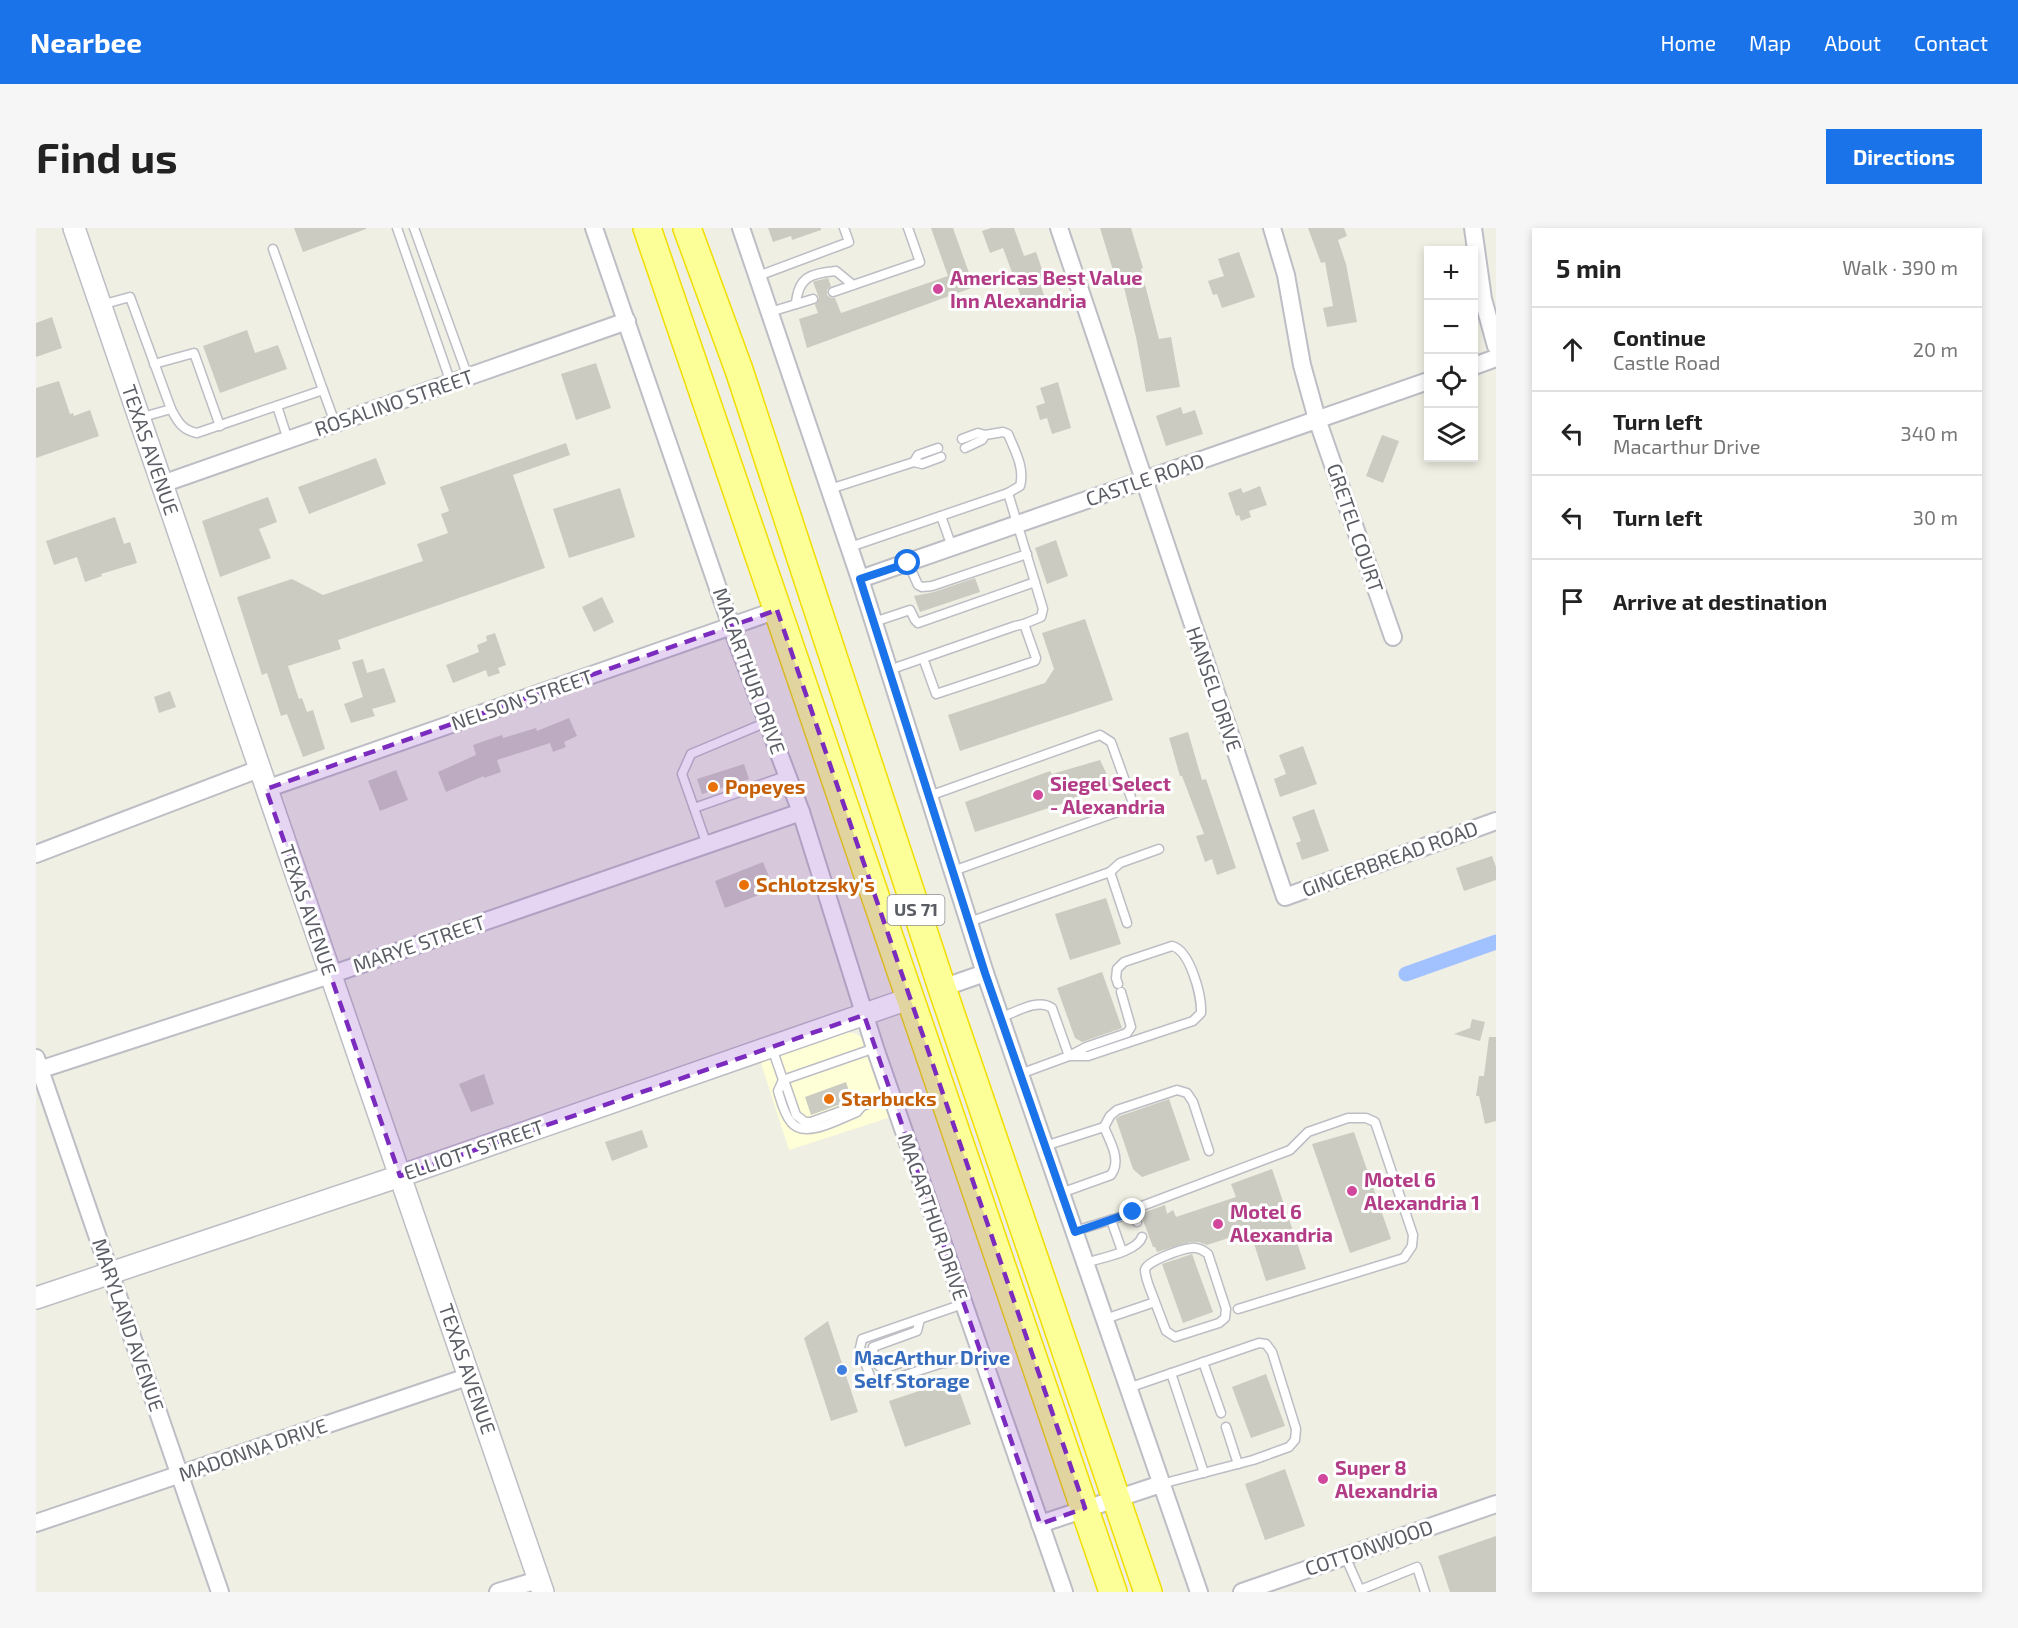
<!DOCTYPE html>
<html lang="en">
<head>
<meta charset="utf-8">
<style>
	body { margin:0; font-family:"Exo 2",sans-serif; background:#f6f6f6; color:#222 }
	.controls { position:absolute; right:18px; top:18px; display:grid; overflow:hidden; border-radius:0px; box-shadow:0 3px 9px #0003 }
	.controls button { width:54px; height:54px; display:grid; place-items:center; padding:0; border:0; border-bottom:2px solid #e0e0e0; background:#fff; color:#222; font:30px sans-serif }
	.stop { position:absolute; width:18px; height:18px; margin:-14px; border:4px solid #1a73e8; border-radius:50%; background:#fff }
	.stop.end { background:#1a73e8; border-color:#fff; box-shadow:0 2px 6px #0008 }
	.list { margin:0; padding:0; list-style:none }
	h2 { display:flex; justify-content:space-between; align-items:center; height:78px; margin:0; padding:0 24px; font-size:26px }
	h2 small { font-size:20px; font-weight:400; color:#767676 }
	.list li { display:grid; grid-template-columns:39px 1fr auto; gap:18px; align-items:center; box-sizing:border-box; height:84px; padding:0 24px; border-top:2px solid #e0e0e0 }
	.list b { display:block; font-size:22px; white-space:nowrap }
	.list p { margin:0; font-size:20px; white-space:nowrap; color:#767676 }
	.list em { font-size:20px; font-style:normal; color:#767676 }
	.icon { flex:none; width:33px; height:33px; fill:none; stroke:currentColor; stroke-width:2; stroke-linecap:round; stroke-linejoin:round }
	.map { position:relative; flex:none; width:1460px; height:1364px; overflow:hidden; border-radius:0px }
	header { display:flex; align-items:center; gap:36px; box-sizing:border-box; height:84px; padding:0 30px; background:#1a73e8; color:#fff }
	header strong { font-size:28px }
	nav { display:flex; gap:33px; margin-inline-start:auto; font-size:21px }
	.intro { display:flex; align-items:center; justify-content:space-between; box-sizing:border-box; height:144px; padding:0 36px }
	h1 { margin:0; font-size:42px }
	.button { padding:15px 27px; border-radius:0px; background:#1a73e8; color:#fff; font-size:21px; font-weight:700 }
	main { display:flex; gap:36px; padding:0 36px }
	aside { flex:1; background:#fff; border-radius:0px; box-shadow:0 3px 9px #0003 }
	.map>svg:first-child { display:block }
	.commercial { fill:#ffffd7 }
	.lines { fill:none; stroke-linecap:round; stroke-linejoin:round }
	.canal { stroke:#a2c2ff; stroke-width:15 }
	.building { fill:#cccbc2 }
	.service-casing { stroke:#bdbec5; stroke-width:11 }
	.minor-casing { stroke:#bdbec5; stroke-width:20 }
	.tertiary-casing { stroke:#bdbec5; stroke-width:24 }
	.trunk-casing { stroke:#f1dd00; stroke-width:30 }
	.service { stroke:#fff; stroke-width:8 }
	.minor { stroke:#fff; stroke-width:16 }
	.tertiary { stroke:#fff; stroke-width:21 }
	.trunk { stroke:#fcfe98; stroke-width:27 }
	.route { stroke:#1a73e8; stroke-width:8 }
	.marked { fill:#7b2cbf; fill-opacity:0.2; stroke:#7b2cbf; stroke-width:4.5; stroke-dasharray:12 8; stroke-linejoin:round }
	.hotel-dot { fill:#d1479c; stroke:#fff; stroke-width:2 }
	.food-dot { fill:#e8710a; stroke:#fff; stroke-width:2 }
	.shop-dot { fill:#3f7fe0; stroke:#fff; stroke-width:2 }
	.labels { text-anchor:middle; stroke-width:6; stroke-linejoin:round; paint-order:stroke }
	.shield { fill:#fff; stroke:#8c8e93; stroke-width:1.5 }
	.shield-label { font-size:18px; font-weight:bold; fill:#5b5d65 }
	.hotel-label { font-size:20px; font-weight:bold; fill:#b23c85; stroke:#fff; text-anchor:start }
	.street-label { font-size:20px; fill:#5b5d65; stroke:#fff }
	.food-label { font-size:20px; font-weight:bold; fill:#c56008; stroke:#fff; text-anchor:start }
	.shop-label { font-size:20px; font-weight:bold; fill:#366cbe; stroke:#fff; text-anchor:start }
</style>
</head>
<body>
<header>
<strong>Nearbee</strong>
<nav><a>Home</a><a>Map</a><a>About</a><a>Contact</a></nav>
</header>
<div class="intro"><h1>Find us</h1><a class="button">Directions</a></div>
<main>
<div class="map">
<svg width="1460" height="1364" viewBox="0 0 1460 1364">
	<rect width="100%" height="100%" fill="#efefe3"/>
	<path class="commercial" d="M 808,803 L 820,806 L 827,810 L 855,889 L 753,922 L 724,832 Z"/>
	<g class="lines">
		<path class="canal" d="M 1370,746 L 1460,714"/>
	</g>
	<g class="building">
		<path d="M 258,0 L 330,0 L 330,1 L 267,24 Z"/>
		<path d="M 732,0 L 785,0 L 785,2 L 756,12 L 755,8 L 737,14 Z"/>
		<path d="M 895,0 L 917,0 L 938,59 L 771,120 L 763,91 L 782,85 L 779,77 L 783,70 L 777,54 L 779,53 L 792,50 L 795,58 L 791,62 L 791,67 L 795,70 L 799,70 L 805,85 L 912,48 Z"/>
		<path d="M 955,0 L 978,0 L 988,28 L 1000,24 L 1007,44 L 1003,52 L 1009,70 L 988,77 L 967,20 L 954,25 L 946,3 Z"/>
		<path d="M 1064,0 L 1095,0 L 1107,40 L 1105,41 L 1123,111 L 1135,109 L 1144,159 L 1110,164 L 1100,109 L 1085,47 L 1079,49 Z"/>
		<path d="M 1272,0 L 1308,0 L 1311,8 L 1302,12 L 1310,36 L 1321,94 L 1291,99 L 1287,80 L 1297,78 L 1289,34 L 1285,35 Z"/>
		<path d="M 1203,24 L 1219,69 L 1186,80 L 1181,66 L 1177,67 L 1172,53 L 1188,48 L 1182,31 Z"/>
		<path d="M 16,89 L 26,120 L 0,129 L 0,95 Z"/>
		<path d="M 211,102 L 219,125 L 242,117 L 251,141 L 184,165 L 167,118 Z"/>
		<path d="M 560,135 L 575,180 L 540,192 L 525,146 Z"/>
		<path d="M 23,153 L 34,186 L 37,185 L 38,188 L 54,182 L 63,208 L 0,230 L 0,160 Z"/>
		<path d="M 1022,154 L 1035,200 L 1016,206 L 1011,190 L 1004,192 L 1000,178 L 1009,175 L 1004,160 Z"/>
		<path d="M 1145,179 L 1147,186 L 1159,182 L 1167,206 L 1130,218 L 1120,188 Z"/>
		<path d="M 1346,207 L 1363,213 L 1347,255 L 1330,248 Z"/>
		<path d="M 530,215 L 534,227 L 477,247 L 509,340 L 302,412 L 305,421 L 252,438 L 263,471 L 266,470 L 271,484 L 277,482 L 289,521 L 267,529 L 251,486 L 245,488 L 231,445 L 226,447 L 201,369 L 256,351 L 287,367 L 387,333 L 381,316 L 412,305 L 405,286 L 413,283 L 404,259 Z"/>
		<path d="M 340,230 L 350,256 L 273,286 L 262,259 Z"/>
		<path d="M 1224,258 L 1231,277 L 1213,283 L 1215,289 L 1205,293 L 1203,287 L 1200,288 L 1192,265 L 1205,260 L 1207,265 Z"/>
		<path d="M 584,260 L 599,309 L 533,330 L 517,281 Z"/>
		<path d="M 232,269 L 241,294 L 223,301 L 235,330 L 184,349 L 166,293 Z"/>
		<path d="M 79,289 L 88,316 L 94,314 L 101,335 L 65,346 L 66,348 L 49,354 L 41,329 L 18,337 L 10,313 Z"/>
		<path d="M 1020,312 L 1032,348 L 1011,356 L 999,320 Z"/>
		<path d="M 939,350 L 944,364 L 884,384 L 878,368 L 898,364 Z"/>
		<path d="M 566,369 L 578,394 L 558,404 L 546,379 Z"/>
		<path d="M 1049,391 L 1077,472 L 924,523 L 912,487 L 1009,455 L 1018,441 L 1006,405 Z"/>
		<path d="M 459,405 L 470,437 L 462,440 L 464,445 L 452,449 L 450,442 L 417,455 L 410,437 L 443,424 L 441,417 L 451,413 L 450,408 Z"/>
		<path d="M 327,431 L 331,445 L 348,440 L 360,474 L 336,481 L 339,488 L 315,495 L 308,476 L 327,469 L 316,434 Z"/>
		<path d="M 134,463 L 140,479 L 123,485 L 118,469 Z"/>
		<path d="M 533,490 L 541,508 L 528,514 L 530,519 L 517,524 L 514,515 L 461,532 L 465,544 L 448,550 L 448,548 L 410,564 L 402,544 L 440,527 L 437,517 L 466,507 L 467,510 L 500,500 L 501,503 Z"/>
		<path d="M 1152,504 L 1166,552 L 1170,551 L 1200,640 L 1181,647 L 1176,631 L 1169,634 L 1160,608 L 1168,606 L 1146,548 L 1144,548 L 1133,510 Z"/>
		<path d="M 1267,518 L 1281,556 L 1244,569 L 1238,551 L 1250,546 L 1243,527 Z"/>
		<path d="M 1064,532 L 1077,559 L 939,604 L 929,574 L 1014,543 L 1016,546 Z"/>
		<path d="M 708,536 L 713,551 L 666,566 L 661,551 Z"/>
		<path d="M 360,542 L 372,572 L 344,583 L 332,553 Z"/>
		<path d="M 1278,581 L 1293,623 L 1266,632 L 1260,615 L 1265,613 L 1256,589 Z"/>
		<path d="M 1456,628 L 1460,639 L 1460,652 L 1428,663 L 1420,640 Z"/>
		<path d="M 727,634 L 738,661 L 689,680 L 679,653 Z"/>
		<path d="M 1070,670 L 1085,716 L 1034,732 L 1019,686 Z"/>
		<path d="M 1066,744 L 1086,800 L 1046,814 L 1039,810 L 1021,760 Z"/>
		<path d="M 1436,791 L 1449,794 L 1444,813 L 1418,806 L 1434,800 Z"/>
		<path d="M 1453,809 L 1460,809 L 1460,893 L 1449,896 L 1443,868 L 1440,868 L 1443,848 L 1448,848 Z"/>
		<path d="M 448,846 L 458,876 L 435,884 L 423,856 Z"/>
		<path d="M 810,854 L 816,872 L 775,887 L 769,869 Z"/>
		<path d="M 1133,871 L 1154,932 L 1106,949 L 1097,941 L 1080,891 L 1084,888 Z"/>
		<path d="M 606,902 L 612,919 L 576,933 L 569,914 Z"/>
		<path d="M 1318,904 L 1355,1011 L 1314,1025 L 1276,916 Z"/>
		<path d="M 1236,941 L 1270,1041 L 1230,1053 L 1214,1003 L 1171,1017 L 1163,1014 L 1154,1014 L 1121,1024 L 1119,1019 L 1117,1019 L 1105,987 L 1109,984 L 1129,977 L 1131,986 L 1137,982 L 1140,989 L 1200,969 L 1195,956 Z"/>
		<path d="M 1156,1026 L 1177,1084 L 1147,1095 L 1126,1036 Z"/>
		<path d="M 792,1093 L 822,1184 L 795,1193 L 768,1110 Z"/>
		<path d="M 1230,1146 L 1249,1198 L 1215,1210 L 1196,1159 Z"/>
		<path d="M 919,1151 L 935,1196 L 869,1219 L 853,1173 Z"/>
		<path d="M 1249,1241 L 1269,1298 L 1229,1312 L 1209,1256 Z"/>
		<path d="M 1460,1308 L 1460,1364 L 1414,1364 L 1402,1328 Z"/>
	</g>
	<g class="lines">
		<g class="service-casing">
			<g id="service">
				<path d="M 361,0 L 415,155"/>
				<path d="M 378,0 L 432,149"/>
				<path d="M 237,21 L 287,162"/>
				<path d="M 722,48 L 813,14 L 808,0"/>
				<path d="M 797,64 L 884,34 L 872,0"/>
				<path d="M 760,76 C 762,49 775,45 800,43 L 817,57"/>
				<path d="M 65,77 L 94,69 L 135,181 L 103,190"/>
				<path d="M 734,84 L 777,71"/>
				<path d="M 118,136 L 158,125 L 184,198"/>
				<path d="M 241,178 L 252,212"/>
				<path d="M 135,181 C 142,194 146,202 161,205 L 287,162 L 299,195"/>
				<path d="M 926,211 L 942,205 L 949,207 L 967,204 L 972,206 C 979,223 989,240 984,258 L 972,265"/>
				<path d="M 929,220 L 946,212 L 949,207"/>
				<path d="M 878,234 L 886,236 L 905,229"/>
				<path d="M 794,261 L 878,234 L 882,227 L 902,220"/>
				<path d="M 905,288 L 916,319"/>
				<path d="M 814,319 L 972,265 L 1007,381 L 1005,389 L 988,396"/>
				<path d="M 872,335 L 882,357 L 886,359 L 896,358 L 991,326"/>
				<path d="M 838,394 L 874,382 L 879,392 L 882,395 L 999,354"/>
				<path d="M 853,442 L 979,398 L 988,396 L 1000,430 L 999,433 L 900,466 L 887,430"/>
				<path d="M 893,568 L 1064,507 L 1075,514 L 1098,578 L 917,643"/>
				<path d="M 658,580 L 752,547"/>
				<path d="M 671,617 L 646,546 L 655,526 L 731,494"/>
				<path d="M 1074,644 L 1091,695"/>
				<path d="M 933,694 L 1074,644 L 1084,635 L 1123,621"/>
				<path d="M 964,790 C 980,784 1002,770 1016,780 L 1033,828 L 1050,819 L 1091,805 L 1095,799 L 1085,764"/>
				<path d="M 736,820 L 747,852 L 839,820"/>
				<path d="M 984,846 L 1033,828 L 1052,828 L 1157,793 L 1165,785 C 1166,768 1154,722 1136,718 L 1088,734 L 1081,741 L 1080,750 L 1082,756"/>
				<path d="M 747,852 L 742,863 C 745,873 748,886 755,894 C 769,912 805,890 821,884 L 826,878 L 855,867"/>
				<path d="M 748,852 L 760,887 L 769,894 L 775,894 L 819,878 L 826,878"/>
				<path d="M 1068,899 L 1074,888 L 1081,882 L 1141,862 L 1151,865 L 1157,874 L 1173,923"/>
				<path d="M 1009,918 L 1068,899 C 1074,914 1086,932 1075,947 L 1025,965"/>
				<path d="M 1097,985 L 1106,978 L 1254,922 L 1272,904 L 1312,890 L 1330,890 L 1339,894 L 1377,1007 L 1376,1018 L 1368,1030 L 1202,1081"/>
				<path d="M 1075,992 L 1086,1023"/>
				<path d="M 1039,1003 L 1097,985 L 1101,994"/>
				<path d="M 1049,1035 C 1064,1030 1101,1024 1106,1009"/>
				<path d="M 927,1076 L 826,1111 L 824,1120 L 835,1151 L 848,1154 L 943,1123"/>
				<path d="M 884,1091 L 881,1103 L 837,1119 L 838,1134 L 847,1141 L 887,1127 L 909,1135"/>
				<path d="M 1069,1091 L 1119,1074 C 1116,1065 1109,1051 1109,1042 C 1110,1033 1146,1021 1155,1020 C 1162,1019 1167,1022 1172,1026 L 1190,1081 L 1189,1090 L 1183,1095 L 1139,1109 L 1130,1103 L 1119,1074"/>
				<path d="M 1167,1134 L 1185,1185"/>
				<path d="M 1135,1145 L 1168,1245"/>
				<path d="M 1092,1160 L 1223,1115 L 1230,1116 L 1236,1124 L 1260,1201 L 1259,1212 L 1253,1219 L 1217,1232 L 1125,1256"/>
				<path d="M 1190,1199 L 1202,1236"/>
				<path d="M 1309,1328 L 1324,1362 L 1381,1339 L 1389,1364"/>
			</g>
		</g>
		<g class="minor-casing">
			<g id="minor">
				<path d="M 558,0 L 695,398 L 765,584 L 839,820 L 1028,1364"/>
				<path d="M 705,0 L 824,351 L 949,745 L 1163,1364"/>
				<path d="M 1023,0 L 1249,669 L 1460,593"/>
				<path d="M 1236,0 L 1250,47 L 1266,137 L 1281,191 L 1357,409"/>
				<path d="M 1437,0 L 1447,71 L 1460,118"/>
				<path d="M 1438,138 L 1460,130"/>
				<path d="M 126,256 L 591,93"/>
				<path d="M 824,351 L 1392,153"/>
				<path d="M 230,561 L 741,382"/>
				<path d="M 0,626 L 223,541"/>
				<path d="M 906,760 L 949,745"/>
				<path d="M 0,830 L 184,1364"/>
				<path d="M 0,843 L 294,747 L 765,584"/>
				<path d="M 0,1295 L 434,1148"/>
				<path d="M 1004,1296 L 1125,1256"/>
				<path d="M 462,1364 L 502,1352"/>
				<path d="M 1206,1364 L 1460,1276"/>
			</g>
		</g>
		<g class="tertiary-casing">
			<g id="tertiary">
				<path d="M 38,0 L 507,1364"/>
				<path d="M 0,1070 L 364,948 L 875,770"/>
			</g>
		</g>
		<g class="trunk-casing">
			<g id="trunk">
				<path d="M 611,0 L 1077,1364"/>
				<path d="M 651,0 L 703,142 L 906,760 L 1112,1364"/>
			</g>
		</g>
		<use href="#service" class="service"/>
		<use href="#minor" class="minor"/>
		<use href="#tertiary" class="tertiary"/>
		<use href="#trunk" class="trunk"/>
	</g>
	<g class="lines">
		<path class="route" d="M 872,335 L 824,351 L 949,745 L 1039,1004 L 1097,984"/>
	</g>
	<path class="marked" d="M 741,382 L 1049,1280 L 1004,1296 L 828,787 L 364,948 L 230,561 Z"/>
	<g class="hotel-dot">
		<circle cx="902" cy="61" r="6"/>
		<circle cx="1002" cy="567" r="6"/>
		<circle cx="1316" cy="963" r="6"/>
		<circle cx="1182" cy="996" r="6"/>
		<circle cx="1287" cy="1251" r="6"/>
	</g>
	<g class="food-dot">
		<circle cx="677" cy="559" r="6"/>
		<circle cx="708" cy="657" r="6"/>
		<circle cx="793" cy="871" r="6"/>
	</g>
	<circle class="shop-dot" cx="806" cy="1142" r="6"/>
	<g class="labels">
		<rect class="shield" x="851.5" y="667" width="57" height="30" rx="4.5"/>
		<g class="shield-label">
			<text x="880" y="688">US 71</text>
		</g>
		<g class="hotel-label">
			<text x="914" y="57">Americas Best Value<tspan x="914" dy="23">Inn Alexandria</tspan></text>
			<text x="1014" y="563">Siegel Select<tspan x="1014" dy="23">- Alexandria</tspan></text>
			<text x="1328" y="959">Motel 6<tspan x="1328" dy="23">Alexandria 1</tspan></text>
			<text x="1194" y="991">Motel 6<tspan x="1194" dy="23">Alexandria</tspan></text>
			<text x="1299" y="1247">Super 8<tspan x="1299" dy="23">Alexandria</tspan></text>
		</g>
		<g class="street-label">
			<text transform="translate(358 175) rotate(-19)" y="7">ROSALINO STREET</text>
			<text transform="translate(114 222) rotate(71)" y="7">TEXAS AVENUE</text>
			<text transform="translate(1109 252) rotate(-19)" y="7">CASTLE ROAD</text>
			<text transform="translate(1319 300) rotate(71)" y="7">GRETEL COURT</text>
			<text transform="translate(713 443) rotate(70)" y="7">MACARTHUR DRIVE</text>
			<text transform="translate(1178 461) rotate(71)" y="7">HANSEL DRIVE</text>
			<text transform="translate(486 472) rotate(-19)" y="7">NELSON STREET</text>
			<text transform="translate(1354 631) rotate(-20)" y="7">GINGERBREAD ROAD</text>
			<text transform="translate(272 682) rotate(71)" y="7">TEXAS AVENUE</text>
			<text transform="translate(383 716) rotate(-19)" y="7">MARYE STREET</text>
			<text transform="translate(438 922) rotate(-19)" y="7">ELLIOTT STREET</text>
			<text transform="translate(897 989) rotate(71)" y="7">MACARTHUR DRIVE</text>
			<text transform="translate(92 1097) rotate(71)" y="7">MARYLAND AVENUE</text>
			<text transform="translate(431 1141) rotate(71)" y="7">TEXAS AVENUE</text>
			<text transform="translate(217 1222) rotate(-19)" y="7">MADONNA DRIVE</text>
			<text transform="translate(1333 1320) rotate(-19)" y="7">COTTONWOOD</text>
		</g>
		<g class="food-label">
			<text x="689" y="566">Popeyes</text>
			<text x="720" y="664">Schlotzsky's</text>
			<text x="805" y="878">Starbucks</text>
		</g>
		<g class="shop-label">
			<text x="818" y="1137">MacArthur Drive<tspan x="818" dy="23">Self Storage</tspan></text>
		</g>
	</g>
</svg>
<div class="controls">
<button>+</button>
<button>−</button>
<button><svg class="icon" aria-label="locate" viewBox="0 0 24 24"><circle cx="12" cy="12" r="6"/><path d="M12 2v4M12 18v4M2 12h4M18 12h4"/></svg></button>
<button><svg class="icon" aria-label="layers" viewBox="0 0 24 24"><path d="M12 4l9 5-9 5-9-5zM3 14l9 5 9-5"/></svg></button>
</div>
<div class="stop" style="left:872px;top:335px"></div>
<div class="stop end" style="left:1097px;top:984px"></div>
</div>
<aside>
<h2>5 min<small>Walk · 390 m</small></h2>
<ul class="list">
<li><svg class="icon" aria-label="ahead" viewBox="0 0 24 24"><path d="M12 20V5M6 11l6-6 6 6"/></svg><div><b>Continue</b><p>Castle Road</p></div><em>20 m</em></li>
<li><svg class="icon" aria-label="left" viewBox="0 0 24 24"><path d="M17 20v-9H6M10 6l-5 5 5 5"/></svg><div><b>Turn left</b><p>Macarthur Drive</p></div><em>340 m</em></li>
<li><svg class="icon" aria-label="left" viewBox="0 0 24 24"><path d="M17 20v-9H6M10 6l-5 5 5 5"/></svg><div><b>Turn left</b></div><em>30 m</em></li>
<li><svg class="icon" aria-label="arrive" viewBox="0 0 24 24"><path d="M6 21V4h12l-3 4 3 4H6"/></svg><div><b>Arrive at destination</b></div></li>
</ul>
</aside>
</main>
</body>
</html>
